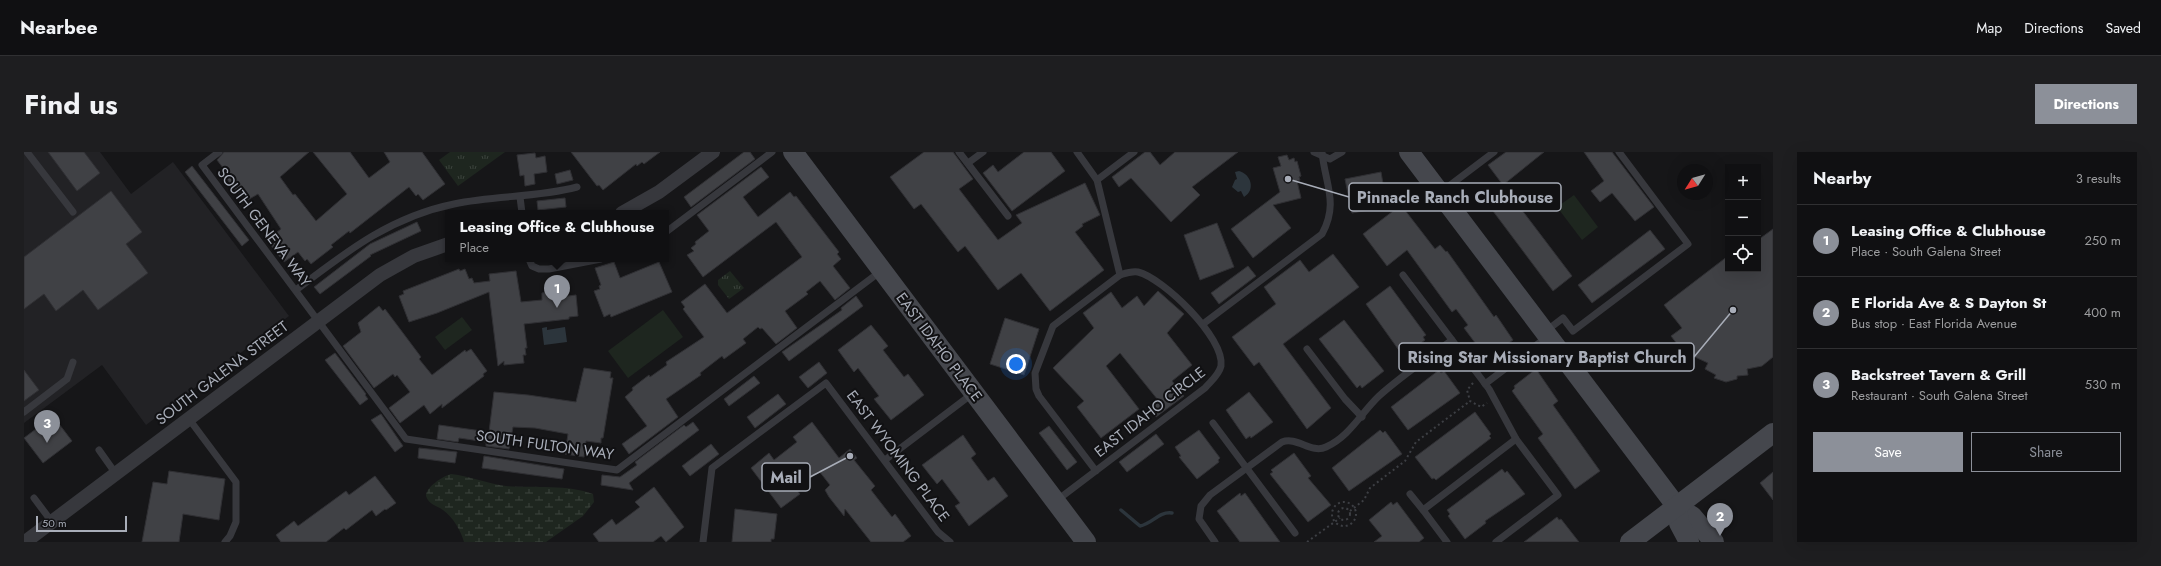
<!DOCTYPE html>
<html lang="en">
<head>
<meta charset="utf-8">
<style>
	body { margin:0; font-family:Jost,sans-serif; background:#1e1e20; color:#f1f3f6 }
	.controls { position:absolute; right:12px; top:12px; display:grid; overflow:hidden; border-radius:0px; box-shadow:0 4px 16px #0002 }
	.controls button { width:36px; height:36px; display:grid; place-items:center; padding:0; border:0; border-bottom:1px solid #303032; background:#101012; color:#f1f3f6; font:20px sans-serif }
	.compass { position:absolute; left:1653px; top:12px; width:36px; height:36px; border-radius:50%; background:#101012; box-shadow:0 4px 16px #0002; rotate:233deg }
	.scale { position:absolute; left:12px; bottom:10px; width:91px; box-sizing:border-box; padding-left:4px; border:2px solid #a8adb8; border-top:0; font-size:11px; line-height:14px; white-space:nowrap; color:#a8adb8; -webkit-text-stroke:3px #111113; paint-order:stroke }
	.you { position:absolute; left:992px; top:212px; width:14px; height:14px; margin:-10px; border:3px solid #fff; border-radius:50%; background:#1a73e8; box-shadow:0 0 0 6px #1a73e833 }
	.badge { display:grid; place-items:center; width:26px; height:26px; border-radius:50%; background:#8c9099; color:#fff; font-size:13px; font-weight:700 }
	.pin { position:absolute; translate:-50% -33px; filter:drop-shadow(0 1px 2px #0008) }
	.pin::after { content:''; position:absolute; top:21px; width:14px; height:12px; background:inherit; clip-path:polygon(0 0,100% 0,50% 100%) }
	.popup { position:absolute; left:421px; top:58px; width:224px; height:52px; box-sizing:border-box; display:grid; place-content:center; border-radius:0px; background:#101012; filter:drop-shadow(0 1px 3px #0005); font-size:13px; white-space:nowrap; color:#9c9d9f }
	.popup b { font-size:15px; color:#f1f3f6 }
	.popup::after { content:''; position:absolute; left:50%; top:100%; margin-left:-8px; border:8px solid transparent; border-top-color:#101012 }
	.list { margin:0; padding:0; list-style:none }
	h2 { display:flex; justify-content:space-between; align-items:center; height:52px; margin:0; padding:0 16px; font-size:17px }
	h2 small { font-size:13px; font-weight:400; color:#9c9d9f }
	.list li { display:grid; grid-template-columns:26px 1fr auto; gap:12px; align-items:center; box-sizing:border-box; height:72px; padding:0 16px; border-top:1px solid #303032 }
	.list b { display:block; font-size:15px; white-space:nowrap }
	.list p { margin:0; font-size:13px; white-space:nowrap; color:#9c9d9f }
	.list em { font-size:13px; font-style:normal; color:#9c9d9f }
	.actions { display:flex; gap:8px; padding:12px 16px }
	.actions a { flex:1; padding:9px 0; border:1px solid #8c9099; border-radius:0px; text-align:center; font-size:14px; color:#8c9099 }
	.actions .main { background:#8c9099; color:#fff }
	.icon { flex:none; width:22px; height:22px; fill:none; stroke:currentColor; stroke-width:2; stroke-linecap:round; stroke-linejoin:round }
	.map { position:relative; flex:none; width:1749px; height:390px; overflow:hidden; border-radius:0px }
	header { display:flex; align-items:center; gap:24px; box-sizing:border-box; height:56px; padding:0 20px; background:#101012; border-bottom:1px solid #303032 }
	header strong { font-size:19px }
	nav { display:flex; gap:22px; margin-inline-start:auto; font-size:14px }
	.intro { display:flex; align-items:center; justify-content:space-between; box-sizing:border-box; height:96px; padding:0 24px }
	h1 { margin:0; font-size:28px }
	.button { padding:10px 18px; border-radius:0px; background:#8c9099; color:#fff; font-size:14px; font-weight:700 }
	main { display:flex; gap:24px; padding:0 24px }
	aside { flex:1; background:#101012; border-radius:0px; box-shadow:0 4px 16px #0002 }
	.map>svg:first-child { display:block }
	.built { fill:#222225 }
	.wetland { fill:url(#wetland-marsh) }
	.park { fill:url(#park-tufts) }
	.pitch { fill:#1e261f }
	.water { fill:#2c353c }
	.lines { fill:none; stroke-linecap:round; stroke-linejoin:round }
	.stream { stroke:#2c353c; stroke-width:3.5 }
	.building { fill:#404145; stroke:#303034 }
	.path { stroke:#3d3f44; stroke-width:2; stroke-dasharray:2 3; stroke-linecap:butt }
	.lane { stroke:#37383d; stroke-width:7 }
	.street { stroke:#37383d; stroke-width:14 }
	.secondary { stroke:#45474d; stroke-width:20 }
	.labels { text-anchor:middle; stroke-width:4; stroke-linejoin:round; paint-order:stroke }
	.street-label { font-size:15px; fill:#a8adb8; stroke:#111113 }
	.leader { fill:none; stroke:#a8adb8; stroke-width:1.5 }
	.callout-dot { fill:#a8adb8; stroke:#111113; stroke-width:1.5 }
	.callout { fill:#111113; stroke:#a8adb8; stroke-width:1.5 }
	.callout-label { font-size:16px; text-anchor:middle; font-weight:bold; fill:#a8adb8 }
</style>
</head>
<body>
<header>
<strong>Nearbee</strong>
<nav><a>Map</a><a>Directions</a><a>Saved</a></nav>
</header>
<div class="intro"><h1>Find us</h1><a class="button">Directions</a></div>
<main>
<div class="map">
<svg width="1749" height="390" viewBox="0 0 1749 390">
	<defs>
		<pattern id="wetland-marsh" width="20" height="14" patternUnits="userSpaceOnUse"><rect width="20" height="14" fill="#1e261f"/><path d="M1 5h8M5 5V1M11 12h8M15 12V8" fill="none" stroke="#3c433d"/></pattern>
		<pattern id="park-tufts" width="24" height="20" patternUnits="userSpaceOnUse"><rect width="24" height="20" fill="#1e261f"/><path d="M3 7l-1-3M5 7V3M7 7l1-3M15 17l-1-3M17 17v-4M19 17l1-3" fill="none" stroke="#3c433d"/></pattern>
	</defs>
	<rect width="100%" height="100%" fill="#161618"/>
	<path class="built" d="M 0,0 L 76,0 L 107,42 L 149,10 L 265,164 L 122,273 L 78,213 L 0,271 Z"/>
	<path class="wetland" d="M 427,322 C 446,324 464,332 482,334 C 508,336 544,332 569,342 L 570,350 L 559,364 L 522,390 L 440,390 C 437,379 429,365 419,358 C 412,353 405,353 402,344 C 402,335 419,324 427,322 Z"/>
	<g class="park">
		<path d="M 426,0 L 481,0 L 434,34 L 415,8 Z"/>
		<path d="M 706,119 L 720,136 L 705,147 L 694,133 L 694,128 Z"/>
	</g>
	<g class="pitch">
		<path d="M 1550,43 L 1574,75 L 1558,88 L 1533,55 Z"/>
		<path d="M 639,158 L 659,185 L 604,226 L 584,199 Z"/>
		<path d="M 438,165 L 448,178 L 421,198 L 411,185 Z"/>
	</g>
	<g class="water">
		<path d="M 1215,19 C 1227,22 1232,38 1220,45 L 1217,39 L 1214,40 L 1208,35 L 1211,28 L 1213,27 L 1211,20 Z"/>
		<path d="M 523,175 L 523,178 L 541,175 L 543,190 L 520,193 L 518,176 Z"/>
	</g>
	<g class="lines">
		<path class="stream" d="M 1097,358 L 1116,374 C 1128,372 1135,359 1148,361"/>
	</g>
	<g class="building">
		<path d="M 24,0 L 60,0 L 76,21 L 53,39 Z"/>
		<path d="M 200,0 L 285,0 L 256,25 L 269,43 L 271,42 L 292,69 L 323,42 L 289,0 L 326,0 L 345,26 L 366,10 L 360,0 L 398,0 L 421,32 L 399,48 L 394,42 L 392,44 L 385,35 L 326,81 L 325,79 L 307,93 L 309,95 L 287,112 L 283,107 L 281,109 L 274,100 L 260,110 L 243,88 L 257,77 L 234,42 L 220,50 L 203,27 L 206,25 L 193,8 Z"/>
		<path d="M 547,0 L 636,0 L 620,12 L 618,10 L 613,14 L 612,12 L 579,38 L 575,33 L 573,34 Z"/>
		<path d="M 720,0 L 726,0 L 731,7 L 667,55 L 660,45 Z"/>
		<path d="M 900,0 L 929,0 L 949,27 L 935,37 L 974,88 L 998,71 L 992,63 L 1061,31 L 1076,63 L 1058,72 L 1059,74 L 1051,80 L 1080,118 L 1026,159 L 997,121 L 974,138 L 941,94 L 934,100 L 897,52 L 890,57 L 866,25 Z"/>
		<path d="M 1000,0 L 1027,0 L 1041,19 L 988,59 L 959,21 L 969,13 L 974,20 Z"/>
		<path d="M 1121,0 L 1126,0 L 1136,13 L 1151,0 L 1214,0 L 1168,35 L 1176,43 L 1147,70 L 1107,26 L 1095,35 L 1088,25 Z"/>
		<path d="M 1482,0 L 1520,0 L 1479,33 L 1464,13 Z"/>
		<path d="M 1560,0 L 1588,0 L 1630,55 L 1611,69 L 1588,41 L 1576,50 L 1567,39 L 1580,29 Z"/>
		<path d="M 511,1 L 512,6 L 521,4 L 523,20 L 510,22 L 511,32 L 501,34 L 500,23 L 496,24 L 493,3 Z"/>
		<path d="M 1263,3 L 1265,8 L 1270,6 L 1271,10 L 1273,9 L 1277,24 L 1275,25 L 1276,28 L 1273,29 L 1277,46 L 1249,53 L 1267,76 L 1229,106 L 1207,77 L 1256,40 L 1249,16 L 1257,14 L 1254,5 Z"/>
		<path d="M 168,14 L 225,88 L 218,94 L 161,20 Z"/>
		<path d="M 737,15 L 745,25 L 719,45 L 734,65 L 766,40 L 770,45 L 772,44 L 815,100 L 813,102 L 817,107 L 809,114 L 826,136 L 811,148 L 796,129 L 782,140 L 784,142 L 761,159 L 773,176 L 752,192 L 738,176 L 736,177 L 734,175 L 719,187 L 722,191 L 700,207 L 698,204 L 676,221 L 677,223 L 642,247 L 654,265 L 605,302 L 598,292 L 623,274 L 601,245 L 609,238 L 608,236 L 625,223 L 626,225 L 643,213 L 642,210 L 680,185 L 659,157 L 661,155 L 657,150 L 681,132 L 703,161 L 778,105 L 752,70 L 679,125 L 663,103 L 670,99 L 667,96 L 672,92 L 671,90 L 685,79 L 673,63 Z"/>
		<path d="M 546,18 L 549,28 L 533,32 L 531,22 Z"/>
		<path d="M 1357,20 L 1363,55 L 1328,61 L 1321,27 Z"/>
		<path d="M 87,39 L 118,80 L 102,92 L 124,121 L 74,158 L 59,138 L 32,159 L 20,142 L 0,157 L 0,105 Z"/>
		<path d="M 1485,41 L 1548,124 L 1529,139 L 1466,55 Z"/>
		<path d="M 541,46 L 542,55 L 514,58 L 513,49 Z"/>
		<path d="M 1377,53 L 1411,97 L 1416,93 L 1422,100 L 1423,99 L 1470,165 L 1472,163 L 1489,188 L 1467,204 L 1465,201 L 1461,204 L 1440,176 L 1444,173 L 1432,157 L 1428,160 L 1383,98 L 1363,114 L 1339,82 Z"/>
		<path d="M 393,70 L 397,79 L 346,103 L 347,104 L 296,142 L 290,135 L 346,92 Z"/>
		<path d="M 1193,71 L 1210,115 L 1176,128 L 1160,83 Z"/>
		<path d="M 1749,77 L 1749,205 L 1738,214 L 1723,217 L 1724,223 L 1713,224 L 1713,227 L 1702,230 L 1690,226 L 1692,223 L 1681,217 L 1684,211 L 1671,205 L 1662,193 L 1657,197 L 1647,184 L 1658,176 L 1640,153 L 1704,104 L 1704,117 L 1734,117 L 1734,88 Z"/>
		<path d="M 1626,78 L 1641,97 L 1568,151 L 1554,133 Z"/>
		<path d="M 1309,102 L 1335,135 L 1259,192 L 1307,256 L 1283,277 L 1235,210 L 1230,214 L 1208,185 L 1252,152 L 1240,135 L 1276,108 L 1285,120 Z"/>
		<path d="M 590,110 L 596,126 L 635,110 L 648,140 L 587,165 L 586,162 L 580,165 L 570,139 L 576,137 L 575,134 L 577,133 L 571,116 Z"/>
		<path d="M 1224,114 L 1232,124 L 1195,152 L 1187,141 Z"/>
		<path d="M 435,117 L 436,119 L 441,117 L 445,127 L 448,126 L 450,131 L 466,129 L 465,122 L 492,119 L 497,150 L 518,148 L 518,141 L 528,139 L 528,146 L 552,143 L 554,164 L 545,165 L 545,167 L 500,172 L 503,196 L 501,196 L 502,203 L 499,203 L 500,211 L 480,213 L 480,209 L 474,214 L 465,140 L 413,161 L 385,170 L 375,144 L 380,142 L 379,139 Z"/>
		<path d="M 1366,134 L 1402,183 L 1399,185 L 1401,188 L 1379,204 L 1342,152 Z"/>
		<path d="M 1134,139 L 1160,162 L 1143,181 L 1168,213 L 1148,229 L 1160,244 L 1132,265 L 1125,255 L 1134,248 L 1096,201 L 1082,214 L 1115,257 L 1077,286 L 1053,255 L 1060,249 L 1029,216 L 1070,176 L 1059,161 L 1087,140 L 1098,156 L 1113,144 L 1120,154 Z"/>
		<path d="M 832,144 L 839,154 L 765,209 L 758,200 L 818,158 L 817,156 Z"/>
		<path d="M 355,154 L 359,159 L 361,157 L 397,205 L 395,207 L 408,223 L 441,198 L 442,200 L 447,197 L 463,219 L 459,222 L 460,224 L 418,256 L 418,252 L 406,262 L 400,253 L 376,271 L 365,256 L 386,240 L 373,223 L 371,225 L 369,222 L 350,236 L 319,194 L 337,180 L 334,171 Z"/>
		<path d="M 981,166 L 1015,177 L 1000,223 L 966,212 Z"/>
		<path d="M 1320,168 L 1360,219 L 1338,236 L 1336,233 L 1333,236 L 1295,187 Z"/>
		<path d="M 847,173 L 864,194 L 859,198 L 880,225 L 884,222 L 900,243 L 867,268 L 850,247 L 855,244 L 834,216 L 830,220 L 814,198 Z"/>
		<path d="M 311,201 L 342,242 L 341,243 L 344,247 L 336,253 L 301,208 Z"/>
		<path d="M 795,210 L 803,221 L 784,236 L 775,225 Z"/>
		<path d="M 560,216 L 587,220 L 586,226 L 589,226 L 579,286 L 577,286 L 577,291 L 562,289 L 560,305 L 541,302 L 544,282 L 511,276 L 489,275 L 485,297 L 462,294 L 462,290 L 442,287 L 435,286 L 434,290 L 413,287 L 415,273 L 465,280 L 470,240 L 504,243 L 552,250 Z"/>
		<path d="M 1512,217 L 1534,249 L 1529,253 L 1576,319 L 1551,337 L 1514,286 L 1519,282 L 1488,239 L 1491,236 L 1490,234 Z"/>
		<path d="M 0,218 L 15,238 L 0,249 Z"/>
		<path d="M 1415,218 L 1417,221 L 1420,219 L 1436,241 L 1384,278 L 1367,255 Z"/>
		<path d="M 730,224 L 736,231 L 705,254 L 700,247 Z"/>
		<path d="M 1225,240 L 1249,270 L 1227,286 L 1226,284 L 1222,287 L 1202,258 Z"/>
		<path d="M 754,242 L 762,252 L 731,276 L 723,265 Z"/>
		<path d="M 1451,260 L 1467,282 L 1465,284 L 1467,286 L 1412,328 L 1410,326 L 1408,327 L 1391,305 Z"/>
		<path d="M 357,262 L 379,294 L 371,300 L 347,268 Z"/>
		<path d="M 29,264 L 48,289 L 19,311 L 0,286 Z"/>
		<path d="M 669,270 L 675,278 L 605,331 L 609,338 L 577,333 L 578,323 L 596,325 L 613,313 L 611,310 L 660,273 L 662,275 Z"/>
		<path d="M 788,270 L 815,306 L 826,297 L 833,306 L 830,308 L 851,334 L 847,338 L 868,365 L 871,362 L 887,384 L 879,390 L 847,390 L 821,357 L 820,364 L 805,345 L 801,338 L 806,333 L 795,319 L 772,337 L 776,342 L 757,356 L 727,316 L 745,301 L 750,308 L 773,290 L 769,285 Z"/>
		<path d="M 1025,274 L 1053,310 L 1043,318 L 1015,281 Z"/>
		<path d="M 1175,278 L 1196,306 L 1194,308 L 1195,310 L 1173,327 L 1155,305 L 1157,304 L 1151,295 Z"/>
		<path d="M 1356,278 L 1359,281 L 1361,279 L 1378,302 L 1325,339 L 1308,316 Z"/>
		<path d="M 1132,282 L 1140,292 L 1103,320 L 1095,310 Z"/>
		<path d="M 939,283 L 952,302 L 947,306 L 964,329 L 970,325 L 984,344 L 945,374 L 931,354 L 936,351 L 918,327 L 913,332 L 898,313 Z"/>
		<path d="M 687,292 L 695,302 L 666,324 L 658,314 Z"/>
		<path d="M 395,296 L 433,300 L 431,311 L 394,306 Z"/>
		<path d="M 1270,301 L 1287,324 L 1284,326 L 1307,353 L 1284,370 L 1246,322 L 1249,320 L 1247,318 Z"/>
		<path d="M 460,304 L 540,317 L 538,327 L 458,316 Z"/>
		<path d="M 1478,317 L 1481,321 L 1483,319 L 1501,342 L 1461,369 L 1462,371 L 1441,387 L 1424,364 L 1426,362 L 1423,358 Z"/>
		<path d="M 145,319 L 201,327 L 195,368 L 159,362 L 155,390 L 118,390 L 129,330 L 143,332 Z"/>
		<path d="M 1749,320 L 1749,348 L 1736,331 Z"/>
		<path d="M 351,324 L 372,351 L 362,358 L 361,357 L 352,364 L 348,358 L 322,378 L 320,376 L 302,390 L 257,390 L 252,383 L 270,369 L 274,374 L 322,339 L 325,343 Z"/>
		<path d="M 630,335 L 660,375 L 642,390 L 637,384 L 629,390 L 575,390 L 569,382 L 588,367 L 592,373 L 616,355 L 611,350 Z"/>
		<path d="M 1216,341 L 1217,344 L 1221,341 L 1256,390 L 1216,390 L 1193,359 Z"/>
		<path d="M 1367,350 L 1369,353 L 1373,350 L 1400,386 L 1395,390 L 1350,390 L 1358,384 L 1345,368 Z"/>
		<path d="M 711,357 L 753,362 L 750,387 L 747,387 L 747,390 L 708,390 Z"/>
		<path d="M 1533,365 L 1535,368 L 1537,367 L 1555,390 L 1500,390 Z"/>
	</g>
	<g class="lines">
		<g class="path">
			<path d="M 1449,231 L 1443,238 L 1446,249 L 1457,255 L 1463,251"/>
			<circle cx="1320" cy="362" r="12"/>
			<circle cx="1320" cy="362" r="6"/>
			<path d="M 1326,359 L 1340,348 L 1346,336 L 1381,309 L 1392,290 L 1446,249"/>
			<path d="M 1283,390 L 1316,366"/>
		</g>
		<g class="lane">
			<path d="M 3,0 L 49,60"/>
			<path d="M 195,0 L 178,13 L 382,287 L 593,318 L 857,119"/>
			<path d="M 935,0 L 984,64"/>
			<path d="M 1053,0 L 1073,28 L 1096,123"/>
			<path d="M 1290,0 L 1306,7 L 1318,0"/>
			<path d="M 944,11 L 959,0"/>
			<path d="M 1073,28 L 1110,0"/>
			<path d="M 1417,40 L 1470,0"/>
			<path d="M 496,45 L 498,61"/>
			<path d="M 642,80 L 748,0"/>
			<path d="M 505,107 L 508,114 L 515,117 L 525,117 L 577,107"/>
			<path d="M 1379,123 L 1465,237 L 1492,287 L 1534,343 L 1472,390"/>
			<path d="M 272,138 C 322,100 366,65 430,52 C 470,43 512,46 553,35"/>
			<path d="M 1179,172 L 1298,82 C 1315,51 1301,32 1298,0"/>
			<path d="M 1522,179 L 1539,166 L 1549,179 L 1664,92 L 1595,0"/>
			<path d="M 1283,197 L 1321,247 L 1338,265"/>
			<path d="M 1461,232 L 1523,185"/>
			<path d="M 0,260 L 43,227 L 49,210"/>
			<path d="M 165,267 L 212,330 L 212,370 L 206,384 L 201,390"/>
			<path d="M 1189,271 L 1271,381"/>
			<path d="M 75,298 L 92,322"/>
			<path d="M 861,308 L 948,242"/>
			<path d="M 1386,342 L 1399,358"/>
			<path d="M 10,346 L 28,370"/>
			<path d="M 1032,349 L 1181,236 C 1187,229 1195,223 1197,214 C 1201,186 1139,126 1114,120 C 1107,119 1102,121 1096,123 L 1029,174 L 1011,221 L 1012,237 L 1015,244 L 1072,319"/>
			<path d="M 679,390 L 688,316 L 802,231 L 914,380 L 926,390"/>
			<path d="M 1191,390 L 1175,367 L 1177,354 L 1186,343 L 1258,290 C 1273,284 1287,302 1302,295 C 1326,284 1337,261 1355,244 C 1377,224 1404,206 1428,188"/>
			<path d="M 1423,390 L 1399,358 L 1492,287"/>
		</g>
		<g class="street">
			<path d="M 598,61 L 635,40 L 689,0"/>
			<path d="M 1,390 L 356,123 L 390,104 L 424,92"/>
		</g>
		<g class="secondary">
			<path d="M 769,0 L 1062,390"/>
			<path d="M 1385,0 L 1653,355 L 1668,364 L 1690,390"/>
			<path d="M 1653,355 L 1655,371 L 1665,390"/>
			<path d="M 1606,390 L 1749,281"/>
		</g>
	</g>
	<g class="labels">
		<g class="street-label">
			<text transform="translate(240 75) rotate(53)" y="5">SOUTH GENEVA WAY</text>
			<text transform="translate(915 195) rotate(53)" y="5">EAST IDAHO PLACE</text>
			<text transform="translate(198 221) rotate(-37)" y="5">SOUTH GALENA STREET</text>
			<text transform="translate(1126 260) rotate(-38)" y="5">EAST IDAHO CIRCLE</text>
			<text transform="translate(521 293) rotate(8)" y="5">SOUTH FULTON WAY</text>
			<text transform="translate(874 304) rotate(53)" y="5">EAST WYOMING PLACE</text>
		</g>
	</g>
	<path class="leader" d="M1264 27L1325 45M1709 158L1670 205M826 304L786 325"/>
	<g class="callout-dot">
		<circle cx="1264" cy="27" r="4"/>
		<circle cx="1709" cy="158" r="4"/>
		<circle cx="826" cy="304" r="4"/>
	</g>
	<g class="callout">
		<rect x="1325" y="31" width="212" height="28" rx="4"/>
		<rect x="1375" y="191" width="295" height="28" rx="4"/>
		<rect x="738" y="311" width="48" height="28" rx="4"/>
	</g>
	<g class="callout-label">
		<text x="1431" y="51">Pinnacle Ranch Clubhouse</text>
		<text x="1523" y="211">Rising Star Missionary Baptist Church</text>
		<text x="762" y="331">Mail</text>
	</g>
</svg>
<div class="controls">
<button>+</button>
<button>−</button>
<button><svg class="icon" aria-label="locate" viewBox="0 0 24 24"><circle cx="12" cy="12" r="6"/><path d="M12 2v4M12 18v4M2 12h4M18 12h4"/></svg></button>
</div>
<svg class="compass" viewBox="-18 -18 36 36"><path d="M0-13l5 13h-10z" fill="#e53935"/><path d="M0 13l5-13h-10z" fill="#9c9d9f"/></svg>
<div class="scale">50 m</div>
<div class="you"></div>
<div class="pin badge" style="left:533px;top:156px">1</div>
<div class="popup"><b>Leasing Office &amp; Clubhouse</b>Place</div>
<div class="pin badge" style="left:1696px;top:384px">2</div>
<div class="pin badge" style="left:23px;top:291px">3</div>
</div>
<aside>
<h2>Nearby<small>3 results</small></h2>
<ul class="list">
<li><span class="badge">1</span><div><b>Leasing Office &amp; Clubhouse</b><p>Place · South Galena Street</p></div><em>250 m</em></li>
<li><span class="badge">2</span><div><b>E Florida Ave &amp; S Dayton St</b><p>Bus stop · East Florida Avenue</p></div><em>400 m</em></li>
<li><span class="badge">3</span><div><b>Backstreet Tavern &amp; Grill</b><p>Restaurant · South Galena Street</p></div><em>530 m</em></li>
</ul>
<div class="actions"><a class="main">Save</a><a>Share</a></div>
</aside>
</main>
</body>
</html>
